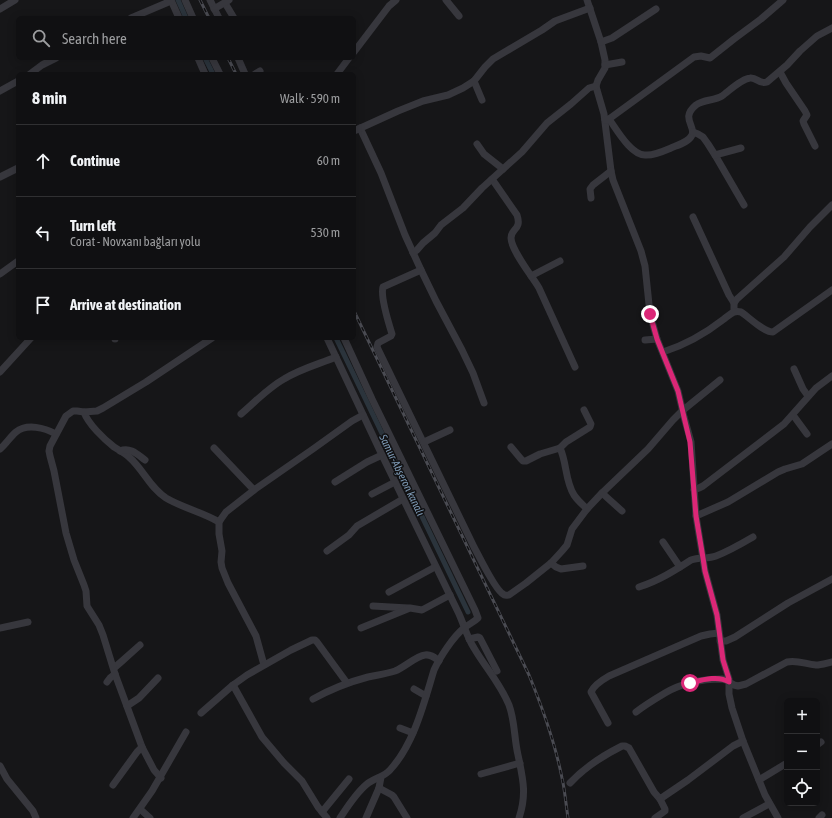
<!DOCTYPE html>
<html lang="en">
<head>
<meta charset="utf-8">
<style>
	body { margin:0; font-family:"Asap Condensed",sans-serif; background:#19191b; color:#f1f3f6 }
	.controls { position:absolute; right:12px; bottom:12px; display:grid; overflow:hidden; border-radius:6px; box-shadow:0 2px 10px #0003 }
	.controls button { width:36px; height:36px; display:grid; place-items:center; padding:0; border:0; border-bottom:1px solid #303032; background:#101012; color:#f1f3f6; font:20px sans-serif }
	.stop { position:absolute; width:12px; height:12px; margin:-9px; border:3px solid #db2777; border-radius:50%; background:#fff }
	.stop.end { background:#db2777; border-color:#fff; box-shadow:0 1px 4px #0008 }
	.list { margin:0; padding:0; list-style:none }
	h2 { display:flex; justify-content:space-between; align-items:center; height:52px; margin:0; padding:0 16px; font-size:17px }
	h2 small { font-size:13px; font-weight:400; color:#9c9d9f }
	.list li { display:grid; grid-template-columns:26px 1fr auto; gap:12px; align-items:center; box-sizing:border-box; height:72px; padding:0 16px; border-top:1px solid #303032 }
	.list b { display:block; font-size:15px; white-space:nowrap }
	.list p { margin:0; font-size:13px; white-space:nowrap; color:#9c9d9f }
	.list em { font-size:13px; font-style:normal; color:#9c9d9f }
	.icon { flex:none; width:22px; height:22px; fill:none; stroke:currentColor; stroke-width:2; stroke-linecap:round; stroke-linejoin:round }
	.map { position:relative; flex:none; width:832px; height:818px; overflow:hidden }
	.search { position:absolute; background:#101012; box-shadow:0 2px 10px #0003; left:16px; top:16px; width:340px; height:44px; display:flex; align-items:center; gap:10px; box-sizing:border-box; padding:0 14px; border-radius:6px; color:#9c9d9f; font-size:15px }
	.panel { position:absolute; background:#101012; box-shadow:0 2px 10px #0003; left:16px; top:72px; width:340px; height:268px; border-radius:6px }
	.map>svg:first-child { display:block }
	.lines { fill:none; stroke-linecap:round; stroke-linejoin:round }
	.canal { stroke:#2b343c; stroke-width:5 }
	.minor { stroke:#37373d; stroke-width:7 }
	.rail-casing { stroke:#4a4b52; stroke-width:3 }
	.rail { stroke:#111113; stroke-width:1.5; stroke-dasharray:4.5; stroke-linecap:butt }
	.route { stroke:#db2777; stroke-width:5 }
	.labels { text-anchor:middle; stroke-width:3; stroke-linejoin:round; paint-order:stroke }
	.water-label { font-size:11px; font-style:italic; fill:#7d99b4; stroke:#111113 }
</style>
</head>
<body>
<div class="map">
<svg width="832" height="818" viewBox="0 0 832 818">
	<rect width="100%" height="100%" fill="#161618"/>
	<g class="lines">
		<g class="canal">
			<path d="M 178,0 L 186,18"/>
			<path d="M 205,58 L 213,74"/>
			<path d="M 336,338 L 468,612"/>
		</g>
		<g class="minor">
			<path d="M 171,0 L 179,18"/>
			<path d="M 185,0 L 193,18"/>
			<path d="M 210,0 L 219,18"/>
			<path d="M 446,0 L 459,16"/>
			<path d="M 587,0 L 601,42 L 605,60 L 605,68 L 598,80 L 596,86 L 597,90 L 604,114 L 611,171 L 613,180 L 641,251 L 645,266 L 650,314 L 657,339 L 678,391 L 684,417 L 691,442 L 696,516 L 705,571 L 717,615 L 723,660 L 729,679 L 729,694 L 732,708 L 743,741 L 765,795 L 778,818"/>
			<path d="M 225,3 L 234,18"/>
			<path d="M 0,9 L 15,0"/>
			<path d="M 214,9 L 229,0"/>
			<path d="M 131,18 L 171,1"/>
			<path d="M 601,42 L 612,38 L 656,9"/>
			<path d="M 354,52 L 389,6 L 396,0"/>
			<path d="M 198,58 L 205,74"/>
			<path d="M 212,58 L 220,74"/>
			<path d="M 238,58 L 245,74"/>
			<path d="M 605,65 L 622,62"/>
			<path d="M 780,72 L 786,83 L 805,111 L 807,115 L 803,121 L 804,124 L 815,146"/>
			<path d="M 30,74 L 42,65 L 56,58"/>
			<path d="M 255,74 L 260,71"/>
			<path d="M 337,74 L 349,58"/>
			<path d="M 474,81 L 482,100"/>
			<path d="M 0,91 L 18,81"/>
			<path d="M 609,119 L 694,57 L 701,56 L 710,58 L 734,39 L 761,19 L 783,0"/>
			<path d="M 605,120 L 609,119 C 617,130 631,155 645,155 C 654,156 664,151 671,148 C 678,145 689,142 692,135 C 696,126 680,118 696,105 C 704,99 714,101 722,96 C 729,91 741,79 750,78 C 757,77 759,85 767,82 L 787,65 L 800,51 L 817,36 L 832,28"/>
			<path d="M 360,128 L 381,173 L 405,235 L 421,270 L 436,301 L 462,350 L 473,373 L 484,403"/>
			<path d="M 354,131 L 398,111 L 423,101 L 448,95 L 463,88 L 474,81 L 485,67 L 493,59 L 542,30 L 555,21 L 590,8"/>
			<path d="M 693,132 L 698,134 L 703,137 L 708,144 L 715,155 L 744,205"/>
			<path d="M 477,144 L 484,154 L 503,169"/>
			<path d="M 715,155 L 741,148"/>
			<path d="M 0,177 L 18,168"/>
			<path d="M 492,179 L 517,215 C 522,230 511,228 511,238 C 511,250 532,276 539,288 L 575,367"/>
			<path d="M 591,198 L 590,189 L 593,185 L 611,171"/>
			<path d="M 693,217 L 729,295 L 734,303"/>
			<path d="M 413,253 L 417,250 L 423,243 L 435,233 L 441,225 L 463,208 L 482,188 L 522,152 L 547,123 L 571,104 L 589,88 L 596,86"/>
			<path d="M 421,270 L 383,287 C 380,297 389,324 392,334 L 391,336 L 378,343 L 377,347 L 474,547 C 479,556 495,590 503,594 C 505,596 506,595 509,595 L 526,583 L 551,563 L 562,551 L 567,545 L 572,529 L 587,509 L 602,493 L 648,449 L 673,420 L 682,411 L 720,380"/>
			<path d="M 0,274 L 18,261"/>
			<path d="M 531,276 L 560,261"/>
			<path d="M 734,311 L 734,303 L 737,299 L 784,257 L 810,227 L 832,205"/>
			<path d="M 327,338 L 382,455 L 459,614 C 464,625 467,637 474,648 C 485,667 500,683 509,705 C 515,721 514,738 518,755 C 523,779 527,794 519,818"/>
			<path d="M 115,339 L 115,338"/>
			<path d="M 645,340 L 657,339"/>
			<path d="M 663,352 C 685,345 706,333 724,319 C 730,315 733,310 741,312 C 749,317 763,332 773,332 L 832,290"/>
			<path d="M 794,369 L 803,389 L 808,396"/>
			<path d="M 0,372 L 31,338"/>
			<path d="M 84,412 C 88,424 104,439 114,447 C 119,450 125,453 129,457 C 143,469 150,488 166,498 C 183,508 202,512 219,522"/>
			<path d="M 241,414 C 255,402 268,388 284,379 C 300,369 319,364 336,357"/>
			<path d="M 793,415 L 807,434"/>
			<path d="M 424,442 L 450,430"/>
			<path d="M 511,447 L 521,459 L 523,461 L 526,461 L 540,454 L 560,448 C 567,463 565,481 574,495 C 578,501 583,505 587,509"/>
			<path d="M 214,448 L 254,490"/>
			<path d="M 560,448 L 566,442 L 590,427 L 591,424 L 584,410"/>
			<path d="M 0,449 C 6,444 10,437 16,432 C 27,423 45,428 56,434"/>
			<path d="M 120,451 C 130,447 137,454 145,460"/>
			<path d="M 335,482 L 367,462 L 382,455"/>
			<path d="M 694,490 L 699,488 L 703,486 L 784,424 L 816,388 L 832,376"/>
			<path d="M 602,493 L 622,511"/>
			<path d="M 372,494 L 395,482"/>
			<path d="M 696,516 L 728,502 L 778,472 L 785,469 L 802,464 L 832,444"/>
			<path d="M 663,542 L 680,567"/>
			<path d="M 327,551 L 349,535 L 357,526 L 403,499"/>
			<path d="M 551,563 L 556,567 L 561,569 L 583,566"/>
			<path d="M 639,587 C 658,581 674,571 691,560 C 699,557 708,559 716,556 C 729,551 741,544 753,537"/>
			<path d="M 389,592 L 435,567"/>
			<path d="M 373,606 L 408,608"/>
			<path d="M 0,628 L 28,622"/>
			<path d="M 361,628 L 410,608 L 422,610 L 450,595"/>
			<path d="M 469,639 L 478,637 L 480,638 L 497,671"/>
			<path d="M 720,641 L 726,641 L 735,637 L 788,603 L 832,579"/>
			<path d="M 264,665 L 256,636 L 228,583 L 222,568 L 221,562 L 222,551 L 219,534 L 219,522 L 221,519 L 226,512 L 254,490 L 313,449 L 352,421 L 363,415"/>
			<path d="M 114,668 L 121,662 L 140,645"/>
			<path d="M 107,682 L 110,678 L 115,674"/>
			<path d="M 233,685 L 262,737 L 284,763 L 302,781 L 318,807 L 327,818"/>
			<path d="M 414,689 L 426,696"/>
			<path d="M 313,699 C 331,689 349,682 368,677 C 377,675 386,674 395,671 C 405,667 416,656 425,655 C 431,654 435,658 439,661"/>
			<path d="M 127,706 L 139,698 L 158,678"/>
			<path d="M 636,712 C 645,705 655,699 665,693 C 682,683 703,679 722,679 L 726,680 L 734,685 L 738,686 L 746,684 L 787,662 C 798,660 805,664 816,665 C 821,665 827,663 832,662"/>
			<path d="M 201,713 L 233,685 L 247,675 L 291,650 L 312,640 L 315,640 L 317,642 L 347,683"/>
			<path d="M 608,723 L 591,692 C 594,685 602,680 609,676 L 701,636 L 710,634 L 719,633"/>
			<path d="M 400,728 L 413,733"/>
			<path d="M 817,745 L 821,742"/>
			<path d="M 0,766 L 7,779 L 33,811 L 36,818"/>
			<path d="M 481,774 L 520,763"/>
			<path d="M 161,778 L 154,770 L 142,747 L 115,674 L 103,635 L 99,625 L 87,606 L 86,591 L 84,585 L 74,560 L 66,533 L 54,471 L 50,456 L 49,451 L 50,446 L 66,416 L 73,411 L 77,411 L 84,412 L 97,411 L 103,408 L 146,382 L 212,338"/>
			<path d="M 759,780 L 787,763"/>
			<path d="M 570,783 C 585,767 602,756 622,746 L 625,746 L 629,748 L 654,792 L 660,799 L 688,780 L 733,746 L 743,741"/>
			<path d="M 113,785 L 137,752 L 142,747"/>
			<path d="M 379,788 L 392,795 L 394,797 L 407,818"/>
			<path d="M 140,809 L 150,818"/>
			<path d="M 322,812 L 349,779"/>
			<path d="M 133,818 L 152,791 L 186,732"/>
			<path d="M 340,818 C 348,806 356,793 367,784 C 374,778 384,777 390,770 C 414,744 424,703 434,670 C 440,657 453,637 464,628 C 469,624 474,622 478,618 L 475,610 L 372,399 L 344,338"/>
			<path d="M 366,818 L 379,788 L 381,777"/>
			<path d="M 655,818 L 665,811 L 665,809 L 660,799"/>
			<path d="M 743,818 L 769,804"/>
			<path d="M 819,818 L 822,815"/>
		</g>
		<g class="rail-casing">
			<g id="rail">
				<path d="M 200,0 L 209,18"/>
				<path d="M 228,58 L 236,74"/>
				<path d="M 354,311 L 529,675 C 543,709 555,743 562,778 C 565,791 566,805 568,818"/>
			</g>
		</g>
		<use href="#rail" class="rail"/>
	</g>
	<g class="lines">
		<path class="route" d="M 650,314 L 657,339 L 678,391 L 684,417 L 690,442 L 696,516 L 703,558 L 705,571 L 717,615 L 723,660 L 729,679 L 729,682 C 718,675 702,680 690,683"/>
	</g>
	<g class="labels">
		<g class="water-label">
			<text transform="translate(402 475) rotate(64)" y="4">Samur-Abşeron kanalı</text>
		</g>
	</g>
</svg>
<div class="controls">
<button>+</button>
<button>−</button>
<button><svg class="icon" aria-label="locate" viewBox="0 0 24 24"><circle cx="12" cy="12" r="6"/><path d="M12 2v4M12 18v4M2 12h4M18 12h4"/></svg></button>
</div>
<div class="stop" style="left:690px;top:683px"></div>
<div class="stop end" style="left:650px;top:314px"></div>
<div class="search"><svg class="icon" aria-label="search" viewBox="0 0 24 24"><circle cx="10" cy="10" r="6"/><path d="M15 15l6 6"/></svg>Search here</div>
<section class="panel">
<h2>8 min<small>Walk · 590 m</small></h2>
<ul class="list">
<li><svg class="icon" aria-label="ahead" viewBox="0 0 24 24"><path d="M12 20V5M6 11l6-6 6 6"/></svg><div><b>Continue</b></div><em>60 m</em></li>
<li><svg class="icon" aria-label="left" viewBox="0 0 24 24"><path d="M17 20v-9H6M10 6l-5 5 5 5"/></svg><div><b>Turn left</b><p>Corat - Novxanı bağları yolu</p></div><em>530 m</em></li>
<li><svg class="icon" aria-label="arrive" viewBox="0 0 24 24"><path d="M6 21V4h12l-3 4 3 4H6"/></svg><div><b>Arrive at destination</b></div></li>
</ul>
</section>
</div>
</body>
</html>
